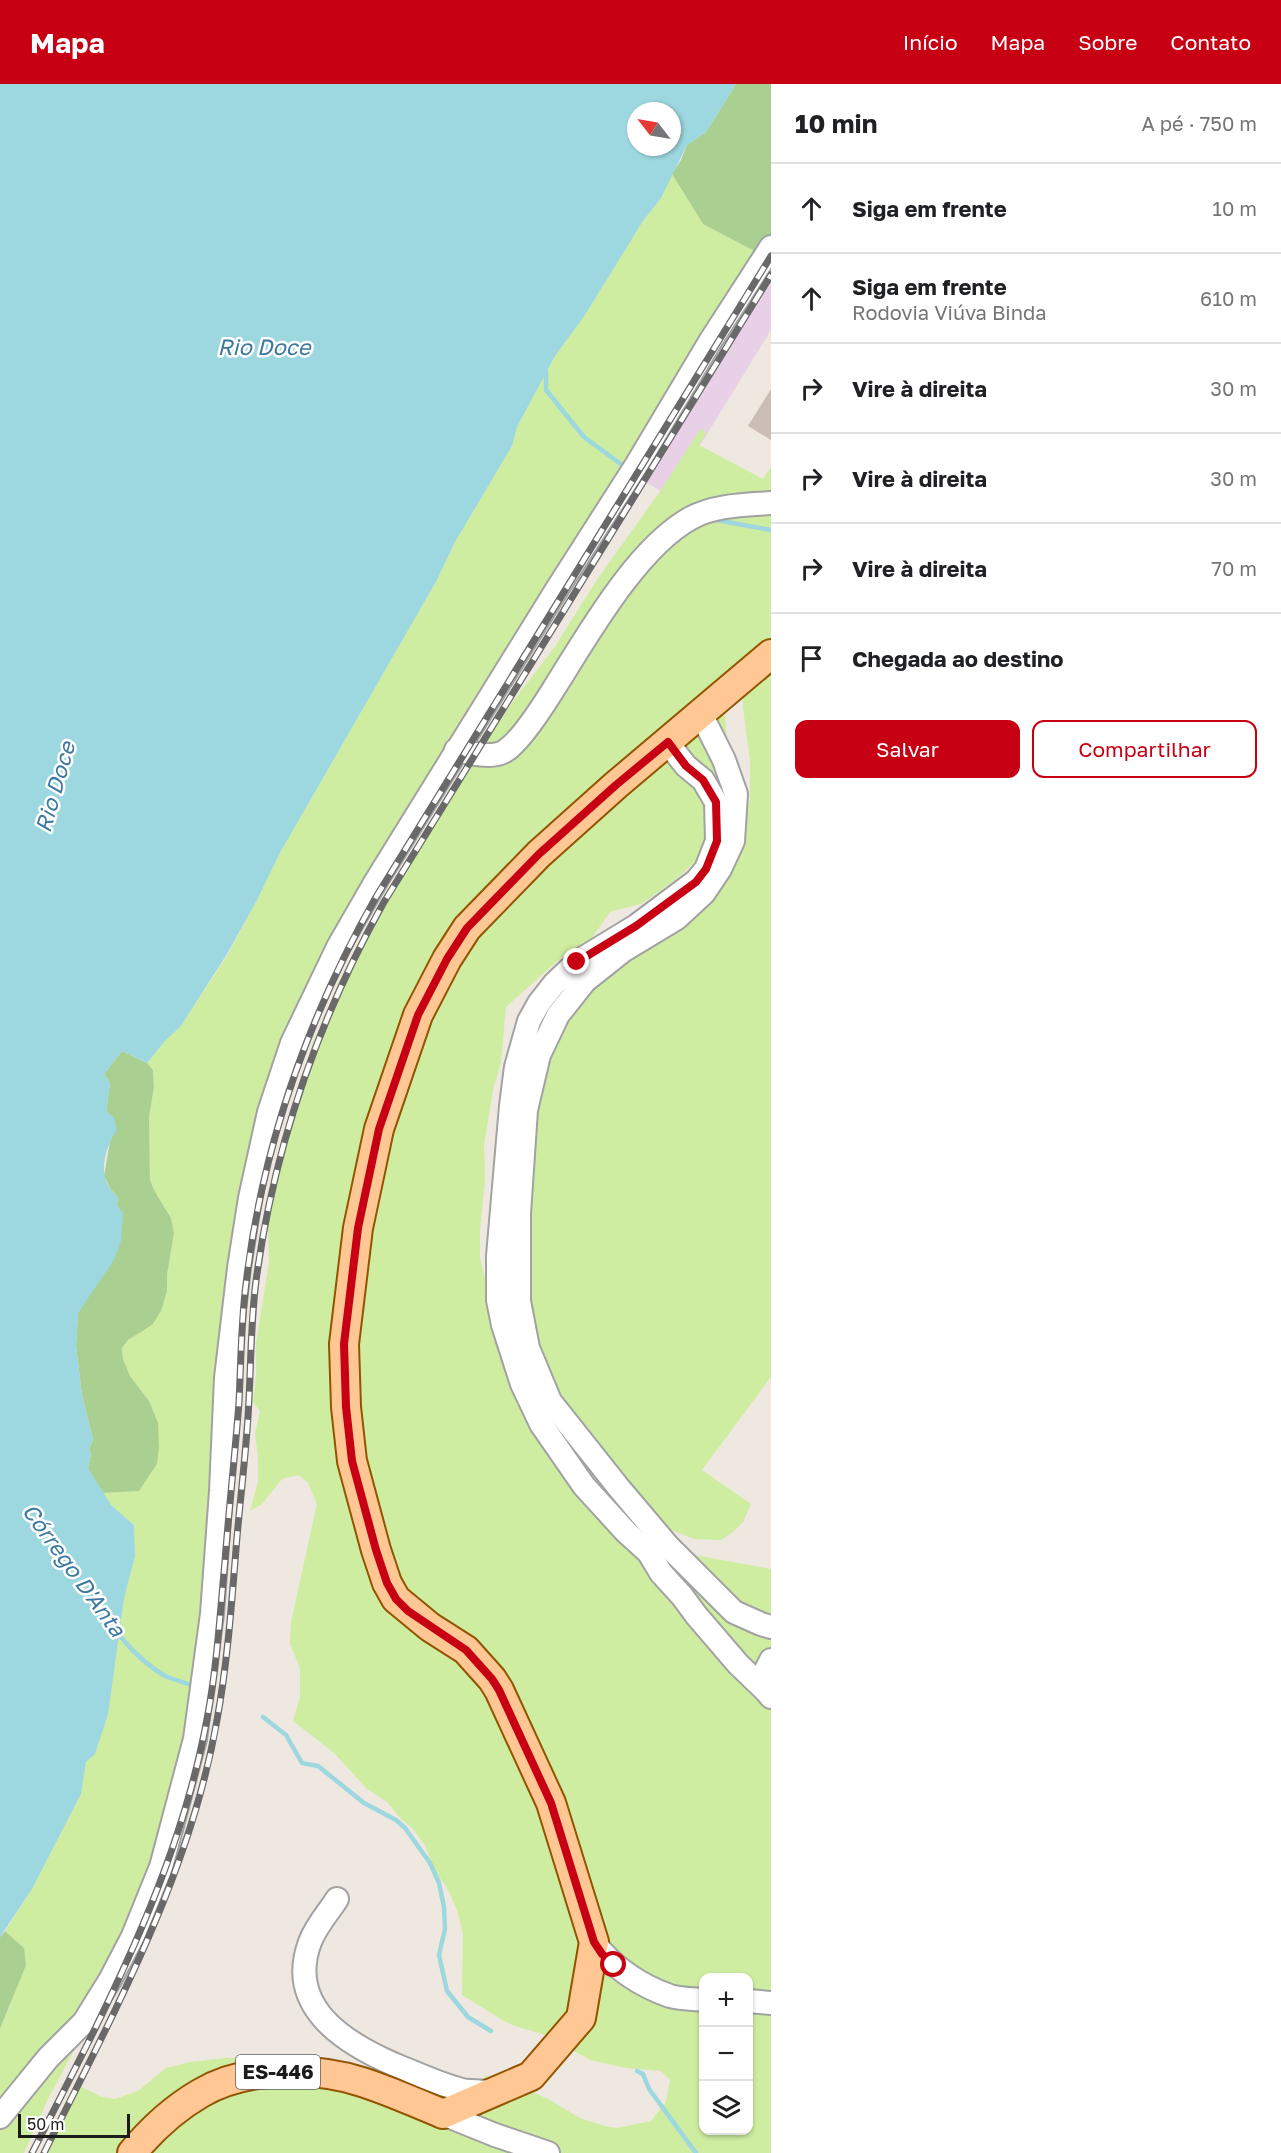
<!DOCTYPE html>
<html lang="pt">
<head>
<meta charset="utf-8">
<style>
	body { margin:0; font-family:"Golos Text",sans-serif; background:#f2f2f2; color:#202124 }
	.controls { position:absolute; right:18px; bottom:18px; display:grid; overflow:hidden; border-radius:12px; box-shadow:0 2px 4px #0004 }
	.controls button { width:54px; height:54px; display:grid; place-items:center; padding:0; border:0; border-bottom:2px solid #e0e0e0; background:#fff; color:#202124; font:30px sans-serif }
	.compass { position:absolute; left:627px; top:18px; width:54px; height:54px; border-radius:50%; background:#fff; box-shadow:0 2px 4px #0004; rotate:301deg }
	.scale { position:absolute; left:18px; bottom:15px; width:112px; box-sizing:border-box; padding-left:6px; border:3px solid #1b1b1b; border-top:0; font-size:16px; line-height:21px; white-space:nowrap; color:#1b1b1b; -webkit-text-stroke:4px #fff; paint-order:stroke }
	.stop { position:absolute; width:18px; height:18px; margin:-14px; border:4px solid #c70013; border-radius:50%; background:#fff }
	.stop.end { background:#c70013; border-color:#fff; box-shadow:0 2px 6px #0008 }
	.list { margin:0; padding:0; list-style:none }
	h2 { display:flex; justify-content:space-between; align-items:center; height:78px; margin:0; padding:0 24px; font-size:26px }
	h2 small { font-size:20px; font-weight:400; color:#757577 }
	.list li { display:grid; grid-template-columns:39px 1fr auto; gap:18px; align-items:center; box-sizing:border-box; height:90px; padding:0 24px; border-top:2px solid #e0e0e0 }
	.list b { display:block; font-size:22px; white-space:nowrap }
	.list p { margin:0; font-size:20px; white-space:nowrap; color:#757577 }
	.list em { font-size:20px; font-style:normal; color:#757577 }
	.actions { display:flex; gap:12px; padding:18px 24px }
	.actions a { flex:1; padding:14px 0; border:2px solid #c70013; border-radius:12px; text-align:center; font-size:21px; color:#c70013 }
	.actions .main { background:#c70013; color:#fff }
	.icon { flex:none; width:33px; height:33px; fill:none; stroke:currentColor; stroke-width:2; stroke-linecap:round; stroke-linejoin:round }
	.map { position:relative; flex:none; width:771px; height:2069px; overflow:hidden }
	header { display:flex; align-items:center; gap:36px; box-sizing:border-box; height:84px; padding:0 30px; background:#c70013; color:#fff }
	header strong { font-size:28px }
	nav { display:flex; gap:33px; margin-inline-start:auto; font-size:21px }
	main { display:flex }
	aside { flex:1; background:#fff }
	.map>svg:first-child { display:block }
	.industrial { fill:#e8d1e6 }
	.grass { fill:#ceeda1; fill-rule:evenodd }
	.forest { fill:#aad091 }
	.water { fill:#9dd7df; fill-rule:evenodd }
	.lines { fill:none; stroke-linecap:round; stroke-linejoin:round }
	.stream { stroke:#9dd7df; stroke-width:4.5 }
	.building { fill:#cabdb6 }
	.minor-casing { stroke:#a2a2a2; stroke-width:26 }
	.major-casing { stroke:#935400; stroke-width:32 }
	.minor { stroke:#fff; stroke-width:22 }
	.major { stroke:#ffc794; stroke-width:28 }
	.rail-casing { stroke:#696969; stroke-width:7 }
	.rail { stroke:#fff; stroke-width:4.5; stroke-dasharray:14; stroke-linecap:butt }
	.route { stroke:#c70013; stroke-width:8 }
	.labels { text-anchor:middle; stroke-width:5; stroke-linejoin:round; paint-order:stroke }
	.shield { fill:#fff; stroke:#5f5f5f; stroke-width:1.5 }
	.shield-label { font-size:20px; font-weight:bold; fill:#1b1b1b }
	.water-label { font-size:22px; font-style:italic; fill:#3d78a1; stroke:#fff }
</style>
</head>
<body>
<header>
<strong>Mapa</strong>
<nav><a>Início</a><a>Mapa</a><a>Sobre</a><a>Contato</a></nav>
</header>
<main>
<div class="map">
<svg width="771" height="2069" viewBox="0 0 771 2069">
	<rect width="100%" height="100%" fill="#eee8e0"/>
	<path class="industrial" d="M 771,142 L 771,246 L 669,412 L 624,385 Z"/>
	<g class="grass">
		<path d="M 672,90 L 703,140 L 768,174 L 496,584 L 440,672 L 345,826 L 295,927 L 247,1076 L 225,1195 L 217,1276 L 216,1370 L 192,1634 L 164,1745 L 98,1922 L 49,2013 L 24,2069 L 0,2069 L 0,1945 L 11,1920 L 24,1864 L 5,1847 L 32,1805 L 81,1710 L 86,1678 L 95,1670 L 108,1631 L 124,1515 L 135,1472 L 134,1441 L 111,1421 L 102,1409 L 139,1407 L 157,1380 L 149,1317 L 130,1292 L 123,1275 L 122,1264 L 128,1256 L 152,1241 L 167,1207 L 167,1191 L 174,1149 L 171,1134 L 154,1106 L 150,1096 L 149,1033 L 154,1003 L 153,986 L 147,979 L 164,958 L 181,942 L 228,870 L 256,818 L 281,767 L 437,496 L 455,458 L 512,362 L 517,343 L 555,272 L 585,231 L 643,137 L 661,114 Z"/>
		<path d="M 701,344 L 706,349 L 699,361 L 763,395 L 771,383 L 771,1293 L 702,1386 L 751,1420 L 743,1438 L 733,1448 L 721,1456 L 694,1455 L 664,1443 L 606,1394 L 508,1227 L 537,933 L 737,774 L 750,715 L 750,677 L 743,624 L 742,600 L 723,607 L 729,687 L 712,761 L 681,791 L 657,809 L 641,820 L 610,828 L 591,855 L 564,871 L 506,923 L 501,978 L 493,1006 L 484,1061 L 485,1095 L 480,1146 L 480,1174 L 494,1233 L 579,1378 L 609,1423 L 668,1460 L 689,1470 L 771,1485 L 771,2069 L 44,2069 L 77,2001 L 102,2013 L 115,2015 L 138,2007 L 166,1984 L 190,1978 L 226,1974 L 252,1974 L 262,1980 L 427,2022 L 482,2003 L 485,1992 L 496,1991 L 508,1994 L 539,2011 L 550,2016 L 580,2034 L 605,2042 L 617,2044 L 651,2037 L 666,2018 L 670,1996 L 661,1987 L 626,1984 L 590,1976 L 548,1952 L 515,1942 L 504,1937 L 462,1911 L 463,1850 L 457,1826 L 447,1804 L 433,1784 L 425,1761 L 411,1743 L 402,1736 L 387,1718 L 367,1705 L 334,1669 L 293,1637 L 300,1613 L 300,1584 L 290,1560 L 291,1538 L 317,1420 L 308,1399 L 299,1391 L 282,1395 L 262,1420 L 250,1427 L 258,1398 L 258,1374 L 255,1350 L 260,1327 L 253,1318 L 256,1294 L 256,1259 L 269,1178 L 268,1142 L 279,1072 L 314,955 L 336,914 L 337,902 L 342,891 L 471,679 L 511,620 L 554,564 L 596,497 L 661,406 ZM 704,1894 L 748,1894 L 748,2046 L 704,2046 Z"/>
	</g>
	<g class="forest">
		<path d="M 736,0 L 771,0 L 771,169 L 768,174 L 703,140 L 672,90 L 681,76 L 687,61 L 706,48 Z"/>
		<path d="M 122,967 L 147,979 L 153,986 L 154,1003 L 149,1033 L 150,1096 L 154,1106 L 171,1134 L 174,1149 L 167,1191 L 167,1207 L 161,1227 L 152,1241 L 128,1256 L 122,1264 L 123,1275 L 130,1292 L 149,1317 L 158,1339 L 159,1363 L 157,1380 L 139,1407 L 102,1409 L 88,1384 L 91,1370 L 89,1365 L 93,1355 L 82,1312 L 76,1262 L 78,1229 L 94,1203 L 117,1121 L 118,1114 L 110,1104 L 104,1092 L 114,1034 L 106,1027 L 110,999 L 104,990 Z"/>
		<path d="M 5,1847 L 24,1864 L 26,1881 L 0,1945 L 0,1853 Z"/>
	</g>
	<path class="water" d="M 0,0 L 736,0 L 706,48 L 687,61 L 661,114 L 643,137 L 585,231 L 555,272 L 517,343 L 512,362 L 455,458 L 437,496 L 281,767 L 256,818 L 227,870 L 181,942 L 164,958 L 147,979 L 122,967 L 104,990 L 110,999 L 106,1027 L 114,1034 L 117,1046 C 109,1057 101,1078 105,1093 C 106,1101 113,1108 118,1114 L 117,1121 L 123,1129 L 121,1157 L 114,1176 L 78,1229 L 76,1262 L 82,1312 L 93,1355 L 89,1365 L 91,1370 L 88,1384 L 111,1421 L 134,1441 L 135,1472 L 124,1515 L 108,1631 L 95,1670 L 86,1678 L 81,1710 L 32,1805 L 0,1853 ZM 636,27 L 672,27 L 672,63 L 636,63 Z"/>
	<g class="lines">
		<g class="stream">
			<path d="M 546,288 L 546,306 L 584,353 L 622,381"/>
			<path d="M 716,436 L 771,446"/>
			<path d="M 115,1545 C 127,1562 146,1581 165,1592 C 172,1595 180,1597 188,1600"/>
			<path d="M 263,1633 L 286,1651 L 302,1679 L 318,1682 L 364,1719 L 396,1736 L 405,1744 L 430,1779 L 439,1799 L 444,1823 L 445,1845 L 439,1871 L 447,1907 L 468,1933 L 491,1947"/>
			<path d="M 637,1987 L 643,1990 L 649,2005 L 696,2069"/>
		</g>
	</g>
	<path class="building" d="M 771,305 L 771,356 L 748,342 Z"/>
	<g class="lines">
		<g class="minor-casing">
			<g id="minor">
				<path d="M 701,630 L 724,676 L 736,710 L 733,757 L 720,785 L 704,809 L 677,834 L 624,866 L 585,897 L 558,931 L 539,971 L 526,1026 L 519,1129 L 519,1217 L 528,1264 L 550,1317 L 619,1404 L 668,1462 L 734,1528 L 761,1540 L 771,1543"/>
				<path d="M 667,658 L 686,682 L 703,696 L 716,718 L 717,757 L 706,785 L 696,797 L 636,842 L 577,878 L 554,900 L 539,919 L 529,937 L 516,983 L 511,1022 L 498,1172 L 498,1216 L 503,1241 L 522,1300 L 541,1340 L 584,1402 L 626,1448 L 649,1469 L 661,1489 L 682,1512 L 696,1531 L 738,1580 L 766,1607"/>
				<path d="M 456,666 C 471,669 492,675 505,667 C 520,658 543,622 553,606 C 586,554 636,464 691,434 C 715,421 745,421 771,419"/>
				<path d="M 771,1613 L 766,1607 L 766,1586 L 771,1576"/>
				<path d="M 337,1815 C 328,1829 316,1842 310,1858 C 286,1922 343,1958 393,1980 C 416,1989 438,2000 462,2006 C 472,2008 484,2007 494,2008"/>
				<path d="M 594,1858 C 612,1883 641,1902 670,1912 C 681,1915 693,1915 704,1916"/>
				<path d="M 748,1917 L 771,1919"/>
				<path d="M 443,2030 L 495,2051 L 548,2069"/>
				<path d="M 0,2033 L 48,1974 L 84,1938 L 110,1896 L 133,1852 L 161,1783 L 195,1655 L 212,1530 L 221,1407 L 226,1294 L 239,1184 L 250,1114 L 269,1028 L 292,959 L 338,863 L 376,797 L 557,505 L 637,380 L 711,256 L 771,163"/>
			</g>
		</g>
		<g class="major-casing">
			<path id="major" d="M 132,2069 C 151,2046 175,2024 201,2009 C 245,1983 315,1982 362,1998 C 390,2007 417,2019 443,2030 L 531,1992 L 581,1934 L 594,1858 L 551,1719 L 499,1606 L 492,1595 L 466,1566 L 430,1543 L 396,1515 L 387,1499 L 376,1466 L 352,1377 L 346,1323 L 344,1260 L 358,1144 L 379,1045 L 418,931 L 447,875 L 467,844 L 539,770 L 616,701 L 771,570"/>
		</g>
		<use href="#minor" class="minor"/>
		<use href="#major" class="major"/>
		<g class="rail-casing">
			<g id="rail">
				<path d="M 32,2069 C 103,1930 179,1789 207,1635 C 217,1583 220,1530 225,1477 C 229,1424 235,1371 239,1318 C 241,1279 241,1239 246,1200 C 262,1063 308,933 376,813 L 771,172"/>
				<path d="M 44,2069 C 113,1930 190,1791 217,1636 C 228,1576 232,1514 237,1453 C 241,1407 247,1361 249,1315 C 251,1275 251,1236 256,1197 C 274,1062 318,936 384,818 L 771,191"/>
			</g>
		</g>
		<use href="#rail" class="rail"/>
	</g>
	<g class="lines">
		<path class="route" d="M 577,878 L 636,842 L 696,798 L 706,785 L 717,757 L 716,718 L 703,696 L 686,682 L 668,658 L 616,701 L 539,770 L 467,844 L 447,875 L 418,931 L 379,1045 L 358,1144 L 344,1260 L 346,1323 L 352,1377 L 376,1466 L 387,1499 L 396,1515 L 408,1527 L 466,1566 L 492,1595 L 499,1606 L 551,1719 L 594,1858 L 602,1870 L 614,1881"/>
	</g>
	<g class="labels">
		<rect class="shield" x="236" y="1971" width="84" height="34" rx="4.5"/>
		<g class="shield-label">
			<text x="278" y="1995">ES-446</text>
		</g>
		<g class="water-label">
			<text x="264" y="271">Rio Doce</text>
			<text transform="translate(55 703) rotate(-74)" y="8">Rio Doce</text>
			<text transform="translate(74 1486) rotate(54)" y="8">Córrego D'Anta</text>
		</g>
	</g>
</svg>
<div class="controls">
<button>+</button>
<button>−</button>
<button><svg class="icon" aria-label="layers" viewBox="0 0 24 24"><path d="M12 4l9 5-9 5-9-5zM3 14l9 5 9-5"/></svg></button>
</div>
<svg class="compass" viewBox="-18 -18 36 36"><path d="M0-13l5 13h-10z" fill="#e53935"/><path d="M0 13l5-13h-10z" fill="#757577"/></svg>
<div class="scale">50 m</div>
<div class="stop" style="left:614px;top:1881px"></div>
<div class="stop end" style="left:577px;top:878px"></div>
</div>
<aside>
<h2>10 min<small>A pé · 750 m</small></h2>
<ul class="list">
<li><svg class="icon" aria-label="ahead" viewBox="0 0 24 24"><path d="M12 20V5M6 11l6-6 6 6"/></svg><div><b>Siga em frente</b></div><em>10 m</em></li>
<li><svg class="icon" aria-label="ahead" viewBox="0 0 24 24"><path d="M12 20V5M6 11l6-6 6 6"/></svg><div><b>Siga em frente</b><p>Rodovia Viúva Binda</p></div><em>610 m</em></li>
<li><svg class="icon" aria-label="right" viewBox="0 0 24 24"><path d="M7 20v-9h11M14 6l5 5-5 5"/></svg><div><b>Vire à direita</b></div><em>30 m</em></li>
<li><svg class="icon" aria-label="right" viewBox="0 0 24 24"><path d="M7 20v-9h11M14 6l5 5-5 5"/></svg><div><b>Vire à direita</b></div><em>30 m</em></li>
<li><svg class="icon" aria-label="right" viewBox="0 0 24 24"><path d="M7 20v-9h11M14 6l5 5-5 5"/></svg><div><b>Vire à direita</b></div><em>70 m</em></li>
<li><svg class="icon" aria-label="arrive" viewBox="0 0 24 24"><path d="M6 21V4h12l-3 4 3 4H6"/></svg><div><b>Chegada ao destino</b></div></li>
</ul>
<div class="actions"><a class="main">Salvar</a><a>Compartilhar</a></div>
</aside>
</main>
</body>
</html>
